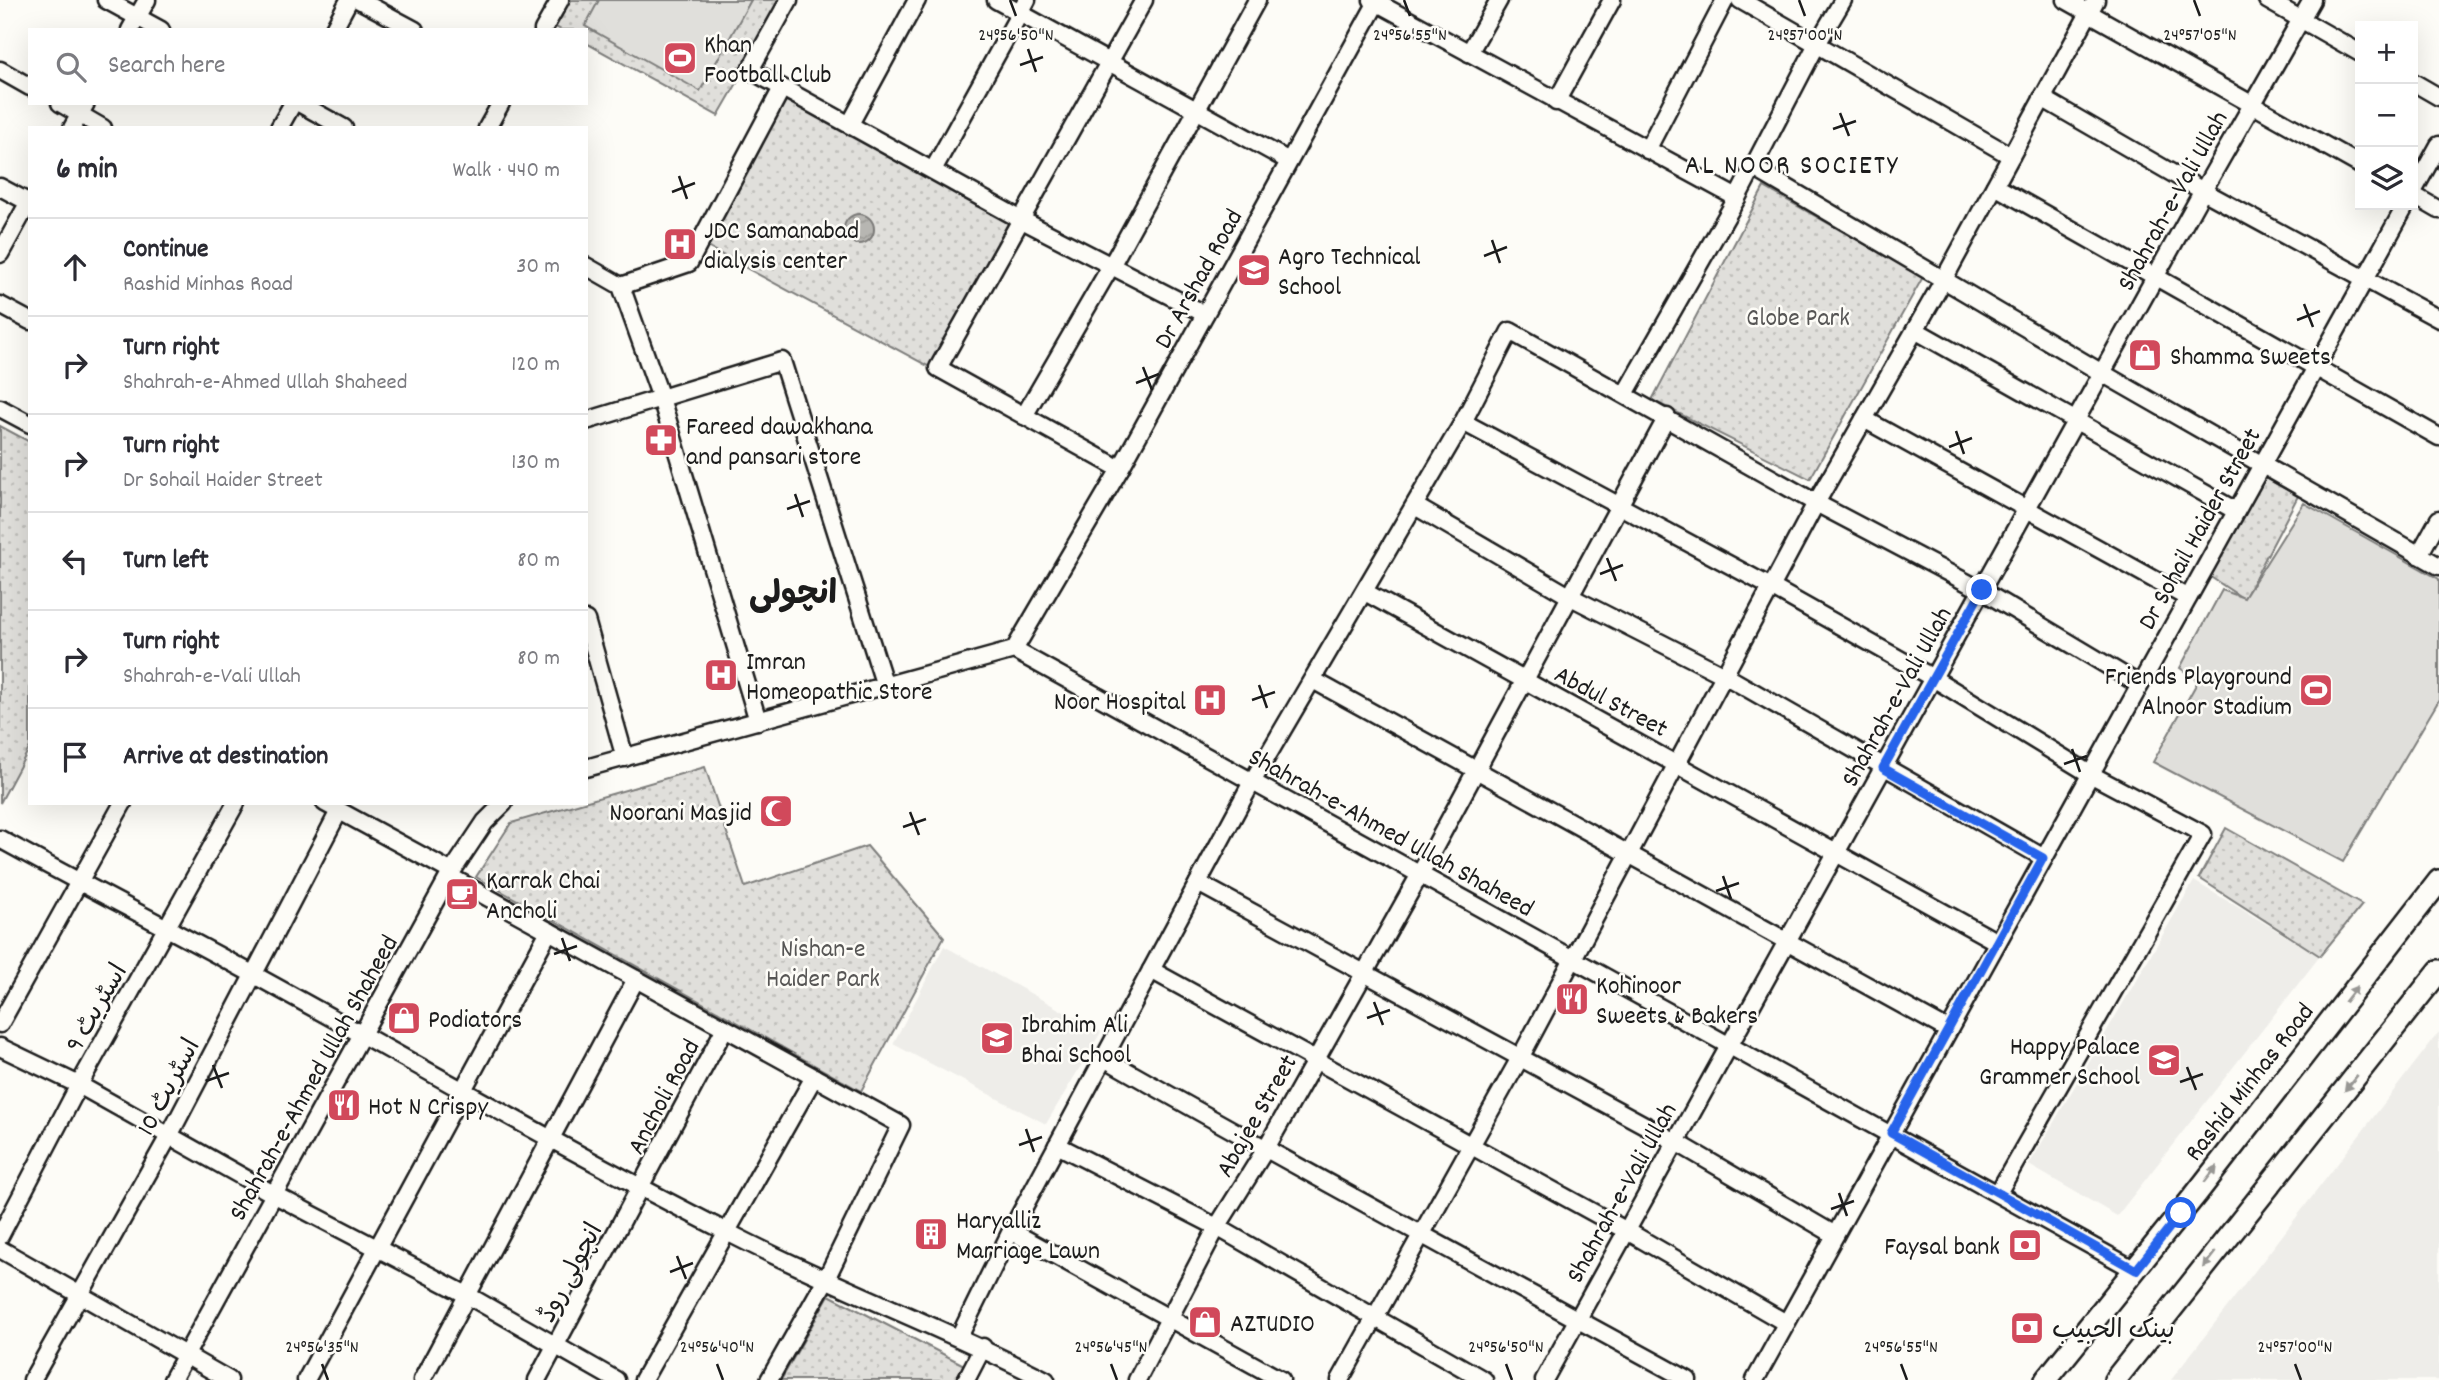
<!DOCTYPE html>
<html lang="en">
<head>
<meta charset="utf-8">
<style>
	body { margin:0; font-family:Dekko,"Playpen Sans Arabic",sans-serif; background:#f7f7f7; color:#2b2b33 }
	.controls { position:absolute; right:21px; top:21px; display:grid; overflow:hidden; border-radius:0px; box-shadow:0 7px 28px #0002 }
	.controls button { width:63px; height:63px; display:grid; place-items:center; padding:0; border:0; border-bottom:2px solid #e1e1e2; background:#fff; color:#2b2b33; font:35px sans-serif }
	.stop { position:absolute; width:21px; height:21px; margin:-16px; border:5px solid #2563eb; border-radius:50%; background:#fff }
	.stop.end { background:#2563eb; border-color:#fff; box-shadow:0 2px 7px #0008 }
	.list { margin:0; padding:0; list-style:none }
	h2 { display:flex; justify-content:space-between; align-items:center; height:91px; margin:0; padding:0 28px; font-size:30px }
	h2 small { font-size:23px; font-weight:400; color:#7c7c81 }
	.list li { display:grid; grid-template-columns:46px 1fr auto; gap:21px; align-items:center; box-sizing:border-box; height:98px; padding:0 28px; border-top:2px solid #e1e1e2 }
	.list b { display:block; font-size:26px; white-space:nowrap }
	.list p { margin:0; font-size:23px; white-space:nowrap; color:#7c7c81 }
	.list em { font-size:23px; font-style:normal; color:#7c7c81 }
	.icon { flex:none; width:38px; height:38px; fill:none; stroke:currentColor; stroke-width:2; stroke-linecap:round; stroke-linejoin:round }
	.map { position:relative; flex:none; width:2439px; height:1380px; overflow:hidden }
	.search { position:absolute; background:#fff; box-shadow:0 7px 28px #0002; left:28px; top:28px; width:560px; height:77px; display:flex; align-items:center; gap:18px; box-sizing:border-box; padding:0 24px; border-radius:0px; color:#7c7c81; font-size:26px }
	.panel { position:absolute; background:#fff; box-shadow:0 7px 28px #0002; left:28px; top:126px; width:560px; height:679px; border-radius:0px }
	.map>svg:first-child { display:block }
	.built { fill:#eeede9 }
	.grass { fill:url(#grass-dots); stroke:#7e7e7c; stroke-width:2 }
	.garden { fill:#e0dfdb; stroke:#7e7e7c; stroke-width:2 }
	.water { fill:url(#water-waves); stroke:#797876; stroke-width:2 }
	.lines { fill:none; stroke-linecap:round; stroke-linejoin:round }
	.minor-casing { stroke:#1c1c1c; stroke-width:21 }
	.major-casing { stroke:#1c1c1c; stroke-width:26 }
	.minor { stroke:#fdfcf7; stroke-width:16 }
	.major { stroke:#fdfcf7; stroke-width:21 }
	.oneway { fill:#989794 }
	.route { stroke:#2563eb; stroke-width:9 }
	.ticks { fill:none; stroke:#1c1c1c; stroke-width:2.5 }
	.labels { text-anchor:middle; stroke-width:5; stroke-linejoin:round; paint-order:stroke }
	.poi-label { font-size:26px; fill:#1c1c1c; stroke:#fdfcf7; text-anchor:start }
	.street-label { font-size:26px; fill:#1c1c1c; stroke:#fdfcf7 }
	.park-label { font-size:26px; fill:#575655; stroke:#fdfcf7 }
	.neighbourhood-label { font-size:28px; letter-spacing:2px; fill:#1c1c1c; stroke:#fdfcf7 }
	.district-label { font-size:33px; font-weight:bold; fill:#1c1c1c; stroke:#fdfcf7 }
	.ticks-label { font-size:18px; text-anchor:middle; fill:#1c1c1c; stroke:#fdfcf7; stroke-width:5; stroke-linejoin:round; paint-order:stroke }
</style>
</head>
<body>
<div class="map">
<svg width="2439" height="1380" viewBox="0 0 2439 1380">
	<defs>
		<pattern id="grass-dots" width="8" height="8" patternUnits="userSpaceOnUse" patternTransform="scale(1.75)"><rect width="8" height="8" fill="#e0dfdb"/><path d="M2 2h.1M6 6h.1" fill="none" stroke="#c0bfbb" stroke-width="1.8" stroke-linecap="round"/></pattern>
		<pattern id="water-waves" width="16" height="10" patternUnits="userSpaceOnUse" patternTransform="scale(1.75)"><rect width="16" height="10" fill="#b7b6b2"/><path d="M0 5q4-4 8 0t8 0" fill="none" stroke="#9d9c98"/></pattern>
	</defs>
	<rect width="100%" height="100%" fill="#fdfcf7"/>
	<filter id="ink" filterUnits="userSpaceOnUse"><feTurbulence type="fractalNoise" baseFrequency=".0143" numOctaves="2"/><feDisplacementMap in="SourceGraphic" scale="14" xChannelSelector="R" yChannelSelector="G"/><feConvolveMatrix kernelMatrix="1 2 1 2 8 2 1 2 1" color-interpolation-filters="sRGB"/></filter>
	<g filter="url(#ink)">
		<g class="built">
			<path d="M 2194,881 L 2320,956 L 2117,1216 L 2029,1165 Z"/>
			<path d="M 944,946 L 1101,1032 L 1046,1124 L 893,1044 Z"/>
			<path d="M 2439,1032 L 2439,1380 L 2171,1380 Z"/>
		</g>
		<g class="grass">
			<path d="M 563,0 L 785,0 L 718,116 L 586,43 L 586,30 L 561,30 L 550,24 Z"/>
			<path d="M 782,88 L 1020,219 L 935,370 L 700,243 Z"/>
			<path d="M 1764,187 L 1923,277 L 1810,479 L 1652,400 Z"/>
			<path d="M 0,426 L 30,442 L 30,747 L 0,803 Z"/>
			<path d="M 2264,477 L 2298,496 L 2244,599 L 2209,576 Z"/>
			<path d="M 705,767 L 745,887 L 867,846 L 944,937 L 861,1091 L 476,877 L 511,823 Z"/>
			<path d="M 2226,828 L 2362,905 L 2320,956 L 2199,878 Z"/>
			<path d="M 829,1295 L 964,1365 L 955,1380 L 781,1380 Z"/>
		</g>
		<g class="garden">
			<path d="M 599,0 L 751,0 L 700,91 L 585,26 Z"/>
			<path d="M 2304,503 L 2439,579 L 2439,700 L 2343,862 L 2153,762 L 2198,681 L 2180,668 L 2222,590 L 2244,598 Z"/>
		</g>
		<circle class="water" cx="859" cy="229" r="15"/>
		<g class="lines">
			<g class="minor-casing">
				<g id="minor">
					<path d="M 106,0 L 161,30"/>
					<path d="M 359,0 L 415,30"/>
					<path d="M 789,0 L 750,70 L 1020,219 L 1205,314"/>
					<path d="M 996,0 L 1289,161"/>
					<path d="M 1372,0 L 1737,198"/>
					<path d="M 1740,0 L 2011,156"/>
					<path d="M 2066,0 L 2360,165"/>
					<path d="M 2267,0 L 2360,53"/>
					<path d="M 130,30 L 147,0"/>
					<path d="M 333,30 L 349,0"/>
					<path d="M 543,30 L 560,0"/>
					<path d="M 1469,53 L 1499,0"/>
					<path d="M 0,70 L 30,87"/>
					<path d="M 2413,82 L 2439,97"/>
					<path d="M 2042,98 L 2203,191 L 2439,319"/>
					<path d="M 1556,102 L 1612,0"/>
					<path d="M 60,103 L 103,128"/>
					<path d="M 299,103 L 344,128"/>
					<path d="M 850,124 L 917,0"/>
					<path d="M 72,128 L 86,103"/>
					<path d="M 279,128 L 293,103"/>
					<path d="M 487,128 L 501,103"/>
					<path d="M 1647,150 L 1725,0"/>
					<path d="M 1754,168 L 2102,373 L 2439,566"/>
					<path d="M 933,170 L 1027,0"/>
					<path d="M 1995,186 L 2439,437"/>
					<path d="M 0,187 L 30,203"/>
					<path d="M 2413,192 L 2439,145"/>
					<path d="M 2413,195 L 2439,210"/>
					<path d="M 0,254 L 30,200"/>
					<path d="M 586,266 L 621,286 L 661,398 L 758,721"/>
					<path d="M 621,286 L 689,263 L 782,88"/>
					<path d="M 0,305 L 30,321"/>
					<path d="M 1915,330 L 2236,511"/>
					<path d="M 1625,394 L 1737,198 L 1817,44 L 1843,0"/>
					<path d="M 0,408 L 30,424"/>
					<path d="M 1024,416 L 1111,266 L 1257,0"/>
					<path d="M 1864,419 L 2188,598"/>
					<path d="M 586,421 L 782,361 L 885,686"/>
					<path d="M 1463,422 L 1771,587 L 1933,678 L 2090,774 L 2203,834 L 1998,1193"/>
					<path d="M 1120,469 L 938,368 L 1144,0"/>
					<path d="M 1415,506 L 1571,597 L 1724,675 L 2044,858"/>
					<path d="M 2419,555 L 2439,519"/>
					<path d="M 1365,592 L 1997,942"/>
					<path d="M 586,620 L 625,758"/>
					<path d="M 1014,650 L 1120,469 L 1378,0"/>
					<path d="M 1313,680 L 1948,1030"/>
					<path d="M 586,768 L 1014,650 L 2135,1270"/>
					<path d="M 325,803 L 452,872"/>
					<path d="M 0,839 C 85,886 171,929 256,976 C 413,1062 569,1152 729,1233 C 833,1287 943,1327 1046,1380"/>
					<path d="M 449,876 L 901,1125 L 825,1281 L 769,1380"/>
					<path d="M 1198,883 L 1676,1142 L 1835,1235"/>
					<path d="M 1151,970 L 1627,1231 L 1786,1323"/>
					<path d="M 0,1024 L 123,803"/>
					<path d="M 0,1047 L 79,1085 L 275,1195 L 467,1295 L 616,1380"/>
					<path d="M 1104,1058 C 1297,1168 1493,1273 1688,1380"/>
					<path d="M 1057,1145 L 1217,1227 L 1484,1380"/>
					<path d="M 1011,1231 L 1281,1380"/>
					<path d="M 0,1236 L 79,1085 L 236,803"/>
					<path d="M 0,1249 L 229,1380"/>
					<path d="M 959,1337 L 1011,1231 L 1252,782 L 1463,422 L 1510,331 L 1816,503 L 1981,590 L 2140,685"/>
					<path d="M 32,1380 L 169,1136 L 339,811"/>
					<path d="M 172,1380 L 449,876 L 485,822 L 504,803"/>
					<path d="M 306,1380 L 549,931"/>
					<path d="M 422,1380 L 636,979"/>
					<path d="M 537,1380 L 725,1028"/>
					<path d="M 643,1380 L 814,1077"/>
					<path d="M 966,1380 L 983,1347"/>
					<path d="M 1137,1380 L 1217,1227 L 1265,1150 L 1419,876 L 1667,417"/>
					<path d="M 1340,1380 L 1520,1058 L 1816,503 L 1943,281 L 2096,0"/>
					<path d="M 1544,1380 L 2200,196 L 2312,0"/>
					<path d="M 1755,1380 L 2406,205"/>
				</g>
			</g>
			<g class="major-casing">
				<g id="major">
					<path d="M 2046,1380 L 2196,1194 L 2439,881"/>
					<path d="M 2115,1380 L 2439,971"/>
				</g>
			</g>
			<use href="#minor" class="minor"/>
			<use href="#major" class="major"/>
		</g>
		<defs><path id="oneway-solid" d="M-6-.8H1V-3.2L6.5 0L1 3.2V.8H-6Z" transform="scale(1.75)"/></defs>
		<g class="oneway">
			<use href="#oneway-solid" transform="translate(2351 994) rotate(-52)"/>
			<use href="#oneway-solid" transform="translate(2351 1083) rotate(129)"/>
			<use href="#oneway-solid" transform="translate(2211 1174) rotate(-52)"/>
			<use href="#oneway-solid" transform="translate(2209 1260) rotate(128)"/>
		</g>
	</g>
	<g class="lines" filter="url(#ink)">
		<path class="route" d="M 1982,590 L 1883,768 L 2043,858 L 1891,1133 L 2136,1270 L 2181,1213"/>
	</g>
	<path class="ticks" d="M 1010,0 L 1016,16M 1404,0 L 1410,16M 1799,0 L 1805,16M 2194,0 L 2200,16M 1028,49 L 1036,72M 1020,65 L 1043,57M 1840,113 L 1849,136M 1833,129 L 1856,121M 679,176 L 687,199M 672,192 L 695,183M 1492,240 L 1500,263M 1484,256 L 1507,247M 2304,304 L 2313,327M 2297,320 L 2320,311M 1143,367 L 1152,390M 1136,383 L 1159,374M 1956,431 L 1964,454M 1949,447 L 1972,438M 795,494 L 803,517M 787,509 L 810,501M 1607,558 L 1616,581M 1600,574 L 1623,565M 1259,685 L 1267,708M 1252,700 L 1275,692M 2072,749 L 2080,772M 2064,764 L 2087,756M 910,812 L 919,835M 903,827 L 926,819M 1723,876 L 1731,899M 1716,891 L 1739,883M 562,938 L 570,961M 554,954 L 577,946M 1374,1002 L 1383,1025M 1367,1018 L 1390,1010M 213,1065 L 222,1088M 2187,1067 L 2196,1090M 206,1081 L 229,1073M 2180,1082 L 2203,1074M 1026,1129 L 1034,1152M 1019,1145 L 1042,1137M 1839,1193 L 1847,1216M 1831,1209 L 1854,1201M 677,1256 L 686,1279M 670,1272 L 693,1263M 322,1364 L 328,1380M 717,1364 L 723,1380M 1111,1364 L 1117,1380M 1506,1364 L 1512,1380M 1901,1364 L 1907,1380M 2295,1364 L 2301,1380"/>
	<defs>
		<g id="stadium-square" transform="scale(1.75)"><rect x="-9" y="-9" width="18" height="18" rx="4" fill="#d1495b" stroke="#fdfcf7"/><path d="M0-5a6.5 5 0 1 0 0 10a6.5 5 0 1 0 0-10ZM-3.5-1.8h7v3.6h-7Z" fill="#fff"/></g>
		<g id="hospital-square" transform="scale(1.75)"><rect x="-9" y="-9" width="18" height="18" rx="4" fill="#d1495b" stroke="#fdfcf7"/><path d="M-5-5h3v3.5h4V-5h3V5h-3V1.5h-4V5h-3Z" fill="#fff"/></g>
		<g id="school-square" transform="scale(1.75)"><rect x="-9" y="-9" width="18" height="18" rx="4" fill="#d1495b" stroke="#fdfcf7"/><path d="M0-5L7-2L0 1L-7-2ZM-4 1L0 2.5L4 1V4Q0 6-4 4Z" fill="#fff"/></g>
		<g id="shop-square" transform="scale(1.75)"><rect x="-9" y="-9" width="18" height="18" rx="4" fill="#d1495b" stroke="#fdfcf7"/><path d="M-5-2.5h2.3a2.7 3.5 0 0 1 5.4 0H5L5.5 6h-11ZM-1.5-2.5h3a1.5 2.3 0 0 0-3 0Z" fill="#fff"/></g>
		<g id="pharmacy-square" transform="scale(1.75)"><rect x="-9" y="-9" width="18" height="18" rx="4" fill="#d1495b" stroke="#fdfcf7"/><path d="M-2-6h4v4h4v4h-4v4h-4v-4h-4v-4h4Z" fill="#fff"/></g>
		<g id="mosque-square" transform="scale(1.75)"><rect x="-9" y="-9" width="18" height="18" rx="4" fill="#d1495b" stroke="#fdfcf7"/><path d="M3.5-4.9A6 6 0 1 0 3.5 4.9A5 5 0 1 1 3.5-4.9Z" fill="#fff"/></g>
		<g id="cafe-square" transform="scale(1.75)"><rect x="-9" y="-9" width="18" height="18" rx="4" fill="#d1495b" stroke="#fdfcf7"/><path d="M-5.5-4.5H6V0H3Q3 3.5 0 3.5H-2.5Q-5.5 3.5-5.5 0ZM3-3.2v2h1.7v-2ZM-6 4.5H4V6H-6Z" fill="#fff"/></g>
		<g id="restaurant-square" transform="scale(1.75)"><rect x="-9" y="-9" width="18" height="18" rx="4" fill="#d1495b" stroke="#fdfcf7"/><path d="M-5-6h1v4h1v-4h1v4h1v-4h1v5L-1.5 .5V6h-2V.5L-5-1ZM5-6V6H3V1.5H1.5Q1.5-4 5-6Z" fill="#fff"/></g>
		<g id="building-square" transform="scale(1.75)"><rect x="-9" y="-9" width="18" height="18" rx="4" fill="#d1495b" stroke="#fdfcf7"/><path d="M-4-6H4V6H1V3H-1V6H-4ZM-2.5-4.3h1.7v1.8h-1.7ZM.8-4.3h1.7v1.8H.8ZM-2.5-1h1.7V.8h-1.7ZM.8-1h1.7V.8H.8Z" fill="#fff"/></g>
		<g id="bank-square" transform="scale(1.75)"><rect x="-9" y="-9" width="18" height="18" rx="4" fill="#d1495b" stroke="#fdfcf7"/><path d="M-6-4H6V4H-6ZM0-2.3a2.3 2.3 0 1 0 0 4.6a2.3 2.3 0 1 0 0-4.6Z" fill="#fff"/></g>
	</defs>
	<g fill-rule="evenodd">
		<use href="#stadium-square" x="680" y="58"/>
		<use href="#hospital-square" x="680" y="244"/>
		<use href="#school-square" x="1254" y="270"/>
		<use href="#shop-square" x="2145" y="355"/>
		<use href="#pharmacy-square" x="661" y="440"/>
		<use href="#hospital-square" x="721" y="675"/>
		<use href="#stadium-square" x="2316" y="690"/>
		<use href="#hospital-square" x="1210" y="700"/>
		<use href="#mosque-square" x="776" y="811"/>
		<use href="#cafe-square" x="462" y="894"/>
		<use href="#restaurant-square" x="1572" y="999"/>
		<use href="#shop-square" x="404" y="1018"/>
		<use href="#school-square" x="997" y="1038"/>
		<use href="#school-square" x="2164" y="1060"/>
		<use href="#restaurant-square" x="344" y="1105"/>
		<use href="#building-square" x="931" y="1234"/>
		<use href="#bank-square" x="2025" y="1245"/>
		<use href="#shop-square" x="1205" y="1322"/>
		<use href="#bank-square" x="2027" y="1328"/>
	</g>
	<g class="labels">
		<g class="poi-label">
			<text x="704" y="52">Khan<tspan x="704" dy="30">Football Club</tspan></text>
			<text x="704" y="238">JDC Samanabad<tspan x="704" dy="30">dialysis center</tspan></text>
			<text x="1278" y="264">Agro Technical<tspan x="1278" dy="30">School</tspan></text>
			<text x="2170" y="364">Shamma Sweets</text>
			<text x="686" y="434">Fareed dawakhana<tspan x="686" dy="30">and pansari store</tspan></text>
			<text x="746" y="669">Imran<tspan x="746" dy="30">Homeopathic Store</tspan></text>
			<text x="2292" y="684" text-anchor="end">Friends Playground<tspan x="2292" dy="30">Alnoor Stadium</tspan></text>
			<text x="1186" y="709" text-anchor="end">Noor Hospital</text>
			<text x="752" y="820" text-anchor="end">Noorani Masjid</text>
			<text x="486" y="888">Karrak Chai<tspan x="486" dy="30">Ancholi</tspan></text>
			<text x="1596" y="993">Kohinoor<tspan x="1596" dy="30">Sweets &amp; Bakers</tspan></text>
			<text x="428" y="1027">Podiators</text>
			<text x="1021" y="1032">Ibrahim Ali<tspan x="1021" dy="30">Bhai School</tspan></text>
			<text x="2140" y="1054" text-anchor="end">Happy Palace<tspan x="2140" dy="30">Grammer School</tspan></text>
			<text x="368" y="1114">Hot N Crispy</text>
			<text x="956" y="1228">Haryalliz<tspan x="956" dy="30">Marriage Lawn</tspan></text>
			<text x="2000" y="1254" text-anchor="end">Faysal bank</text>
			<text x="1230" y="1331">AZTUDIO</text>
			<text x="2052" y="1337">بينک الحبيب</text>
		</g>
		<g class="street-label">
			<text transform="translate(2171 200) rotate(-61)" y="9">Shahrah-e-Vali Ullah</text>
			<text transform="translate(1197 278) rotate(-61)" y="9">Dr Arshad Road</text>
			<text transform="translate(2198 528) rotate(-61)" y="9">Dr Sohail Haider Street</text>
			<text transform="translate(1895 696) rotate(-61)" y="9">Shahrah-e-Vali Ullah</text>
			<text transform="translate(1612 700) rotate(28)" y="9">Abdul Street</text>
			<text transform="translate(1392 831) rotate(29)" y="9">Shahrah-e-Ahmed Ullah Shaheed</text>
			<text transform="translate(95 1007) rotate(-60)" y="9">اسٹریٹ 9</text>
			<text transform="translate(312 1077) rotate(-61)" y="9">Shahrah-e-Ahmed Ullah Shaheed</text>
			<text transform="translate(2248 1081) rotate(-52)" y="9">Rashid Minhas Road</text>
			<text transform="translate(167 1086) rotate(-62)" y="9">اسٹریٹ 10</text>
			<text transform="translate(662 1096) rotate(-62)" y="9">Ancholi Road</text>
			<text transform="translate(1255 1115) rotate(-60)" y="9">Abajee Street</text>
			<text transform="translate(1620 1192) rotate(-61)" y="9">Shahrah-e-Vali Ullah</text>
			<text transform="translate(569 1272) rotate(-62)" y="9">انچولی روڈ</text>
		</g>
		<g class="park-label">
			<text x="1798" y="325">Globe Park</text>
			<text x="823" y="956">Nishan-e<tspan x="823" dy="30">Haider Park</tspan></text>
		</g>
		<g class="neighbourhood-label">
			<text x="1792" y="173">AL NOOR SOCIETY</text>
		</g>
		<g class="district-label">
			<text x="793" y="603">انچولی</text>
		</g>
	</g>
	<g class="ticks-label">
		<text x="1016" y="40">24°56'50"N</text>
		<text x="1805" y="40">24°57'00"N</text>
		<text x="2200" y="40">24°57'05"N</text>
		<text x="1410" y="40">24°56'55"N</text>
		<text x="322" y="1352">24°56'35"N</text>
		<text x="717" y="1352">24°56'40"N</text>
		<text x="1111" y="1352">24°56'45"N</text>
		<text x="1506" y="1352">24°56'50"N</text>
		<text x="1901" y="1352">24°56'55"N</text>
		<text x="2295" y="1352">24°57'00"N</text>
	</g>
</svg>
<div class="controls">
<button>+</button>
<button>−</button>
<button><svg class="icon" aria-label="layers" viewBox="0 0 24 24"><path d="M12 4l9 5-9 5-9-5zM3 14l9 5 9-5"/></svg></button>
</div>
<div class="stop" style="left:2181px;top:1213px"></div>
<div class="stop end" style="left:1982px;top:590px"></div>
<div class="search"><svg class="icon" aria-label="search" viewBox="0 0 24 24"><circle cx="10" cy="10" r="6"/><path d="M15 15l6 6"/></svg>Search here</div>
<section class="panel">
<h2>6 min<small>Walk · 440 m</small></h2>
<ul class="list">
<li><svg class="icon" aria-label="ahead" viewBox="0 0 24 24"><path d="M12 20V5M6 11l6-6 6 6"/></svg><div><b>Continue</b><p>Rashid Minhas Road</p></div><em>30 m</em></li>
<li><svg class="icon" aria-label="right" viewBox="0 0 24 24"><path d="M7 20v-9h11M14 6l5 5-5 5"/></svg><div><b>Turn right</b><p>Shahrah-e-Ahmed Ullah Shaheed</p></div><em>120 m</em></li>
<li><svg class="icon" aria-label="right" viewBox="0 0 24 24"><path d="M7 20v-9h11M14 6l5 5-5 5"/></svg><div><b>Turn right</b><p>Dr Sohail Haider Street</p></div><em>130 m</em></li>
<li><svg class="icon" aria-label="left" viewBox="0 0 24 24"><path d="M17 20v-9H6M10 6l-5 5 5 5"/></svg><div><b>Turn left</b></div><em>80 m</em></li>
<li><svg class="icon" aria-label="right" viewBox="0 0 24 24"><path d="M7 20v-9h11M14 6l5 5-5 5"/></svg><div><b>Turn right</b><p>Shahrah-e-Vali Ullah</p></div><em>80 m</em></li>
<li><svg class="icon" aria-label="arrive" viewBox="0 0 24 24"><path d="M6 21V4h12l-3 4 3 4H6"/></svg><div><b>Arrive at destination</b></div></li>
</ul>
</section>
</div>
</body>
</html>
